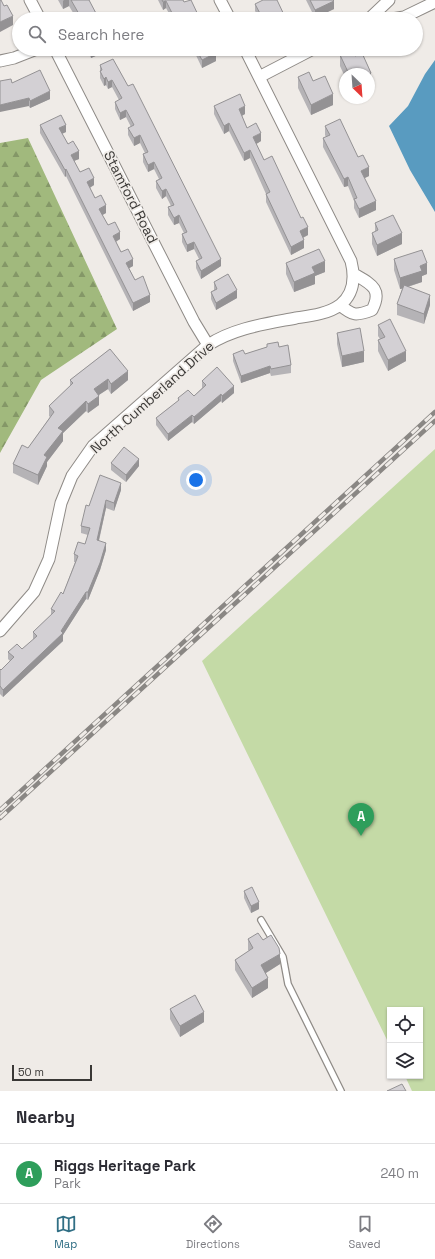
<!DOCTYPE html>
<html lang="en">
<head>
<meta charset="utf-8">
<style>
	:root { --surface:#fff; --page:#f2f2f3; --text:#2b2b33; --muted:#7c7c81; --line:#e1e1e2; --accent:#316f85 }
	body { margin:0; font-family:"Space Grotesk",sans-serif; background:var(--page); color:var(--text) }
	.controls { position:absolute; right:12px; bottom:12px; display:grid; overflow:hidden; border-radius:0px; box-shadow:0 1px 3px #0004 }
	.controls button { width:36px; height:36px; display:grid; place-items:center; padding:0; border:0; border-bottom:1px solid var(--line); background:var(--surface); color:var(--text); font:20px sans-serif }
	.compass { position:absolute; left:339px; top:68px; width:36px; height:36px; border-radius:50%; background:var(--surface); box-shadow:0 1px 3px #0004; rotate:155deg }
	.scale { position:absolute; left:12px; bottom:10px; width:80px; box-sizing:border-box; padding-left:4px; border:2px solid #3a3836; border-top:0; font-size:11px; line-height:14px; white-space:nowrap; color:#3a3836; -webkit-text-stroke:3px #efebe7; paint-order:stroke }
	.you { position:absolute; left:196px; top:480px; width:14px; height:14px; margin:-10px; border:3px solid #fff; border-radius:50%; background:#1a73e8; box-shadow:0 0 0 6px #1a73e833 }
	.badge { display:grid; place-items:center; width:26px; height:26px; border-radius:50%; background:var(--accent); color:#fff; font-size:13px; font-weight:700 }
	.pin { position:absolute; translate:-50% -33px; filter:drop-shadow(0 1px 2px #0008) }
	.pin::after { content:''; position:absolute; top:21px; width:14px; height:12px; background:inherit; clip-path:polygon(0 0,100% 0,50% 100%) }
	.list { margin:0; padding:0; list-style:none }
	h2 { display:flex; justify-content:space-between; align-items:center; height:52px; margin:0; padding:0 16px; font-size:17px }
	h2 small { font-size:13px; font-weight:400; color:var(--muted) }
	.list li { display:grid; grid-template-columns:26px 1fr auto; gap:12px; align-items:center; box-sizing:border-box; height:60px; padding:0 16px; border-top:1px solid var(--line) }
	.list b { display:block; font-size:15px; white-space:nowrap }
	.list p { margin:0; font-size:13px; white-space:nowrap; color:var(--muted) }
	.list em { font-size:13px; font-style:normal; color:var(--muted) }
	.icon { flex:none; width:22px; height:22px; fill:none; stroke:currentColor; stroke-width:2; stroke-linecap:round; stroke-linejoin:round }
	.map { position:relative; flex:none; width:435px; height:1091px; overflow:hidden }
	.search { position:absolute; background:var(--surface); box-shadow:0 1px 3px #0004; left:12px; right:12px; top:12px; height:44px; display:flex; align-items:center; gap:10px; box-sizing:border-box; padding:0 14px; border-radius:22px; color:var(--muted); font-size:15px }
	.sheet { height:112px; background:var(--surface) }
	nav { display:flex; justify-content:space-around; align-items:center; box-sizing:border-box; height:56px; border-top:1px solid var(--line); background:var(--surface); font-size:11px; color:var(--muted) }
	nav a { display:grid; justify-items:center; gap:2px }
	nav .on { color:var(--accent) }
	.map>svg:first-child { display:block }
</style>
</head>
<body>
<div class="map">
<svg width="435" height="1091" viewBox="0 0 435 1091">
	<defs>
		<pattern id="forest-firs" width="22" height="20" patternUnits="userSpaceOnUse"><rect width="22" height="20" fill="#a1b97d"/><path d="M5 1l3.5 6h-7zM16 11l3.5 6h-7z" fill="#849767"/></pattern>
	</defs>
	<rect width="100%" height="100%" fill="#efebe7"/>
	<path fill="url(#forest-firs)" d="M28 138 117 329 41 380 0 453V143Z"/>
	<path fill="#c4daa6" d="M435 449V1091H412L405 1076H420V1010H390V1046L202 661Z"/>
	<path fill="#599bc0" d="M435 60V212L410 170 389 126 408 106 425 74Z"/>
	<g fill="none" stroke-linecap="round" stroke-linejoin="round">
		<g stroke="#8f8b87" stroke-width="8">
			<path id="lane" d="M261 920 283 957 288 984 341 1091"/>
		</g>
		<g stroke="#8f8b87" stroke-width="13">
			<path id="street" d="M30 0 40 19
				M220 0 230 19
				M369 19 389 0
				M392 19 404 17 435 2
				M55 49 194 322 208 345
				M0 61 14 58 37 49
				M259 77 313 49
				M340 305C353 316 356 316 372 310 383 289 371 284 354 274
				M0 631 34 592 49 559 61 503 72 476 93 446 208 345C234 328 265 324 296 318 309 316 328 314 340 305 354 294 355 277 351 261L245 49"/>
		</g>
		<use href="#lane" stroke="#fff" stroke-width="5.5"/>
		<use href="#street" stroke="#fff" stroke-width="11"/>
		<g stroke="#8a8784" stroke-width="4.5">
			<path id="rail" d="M0 810 435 412
				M0 818 435 421"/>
		</g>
		<use href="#rail" stroke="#efebe7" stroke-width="3" stroke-dasharray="9" stroke-linecap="butt"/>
	</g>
	<path fill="#b5b3b6" d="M58 0H89L99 19 75 16 69 6 63 9Z
		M158 0H183L184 2 200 19H172L166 8 163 10Z
		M306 0H333L334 9 315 18Z
		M255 4 286 19H260L255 11Z
		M87 49H107V51L91 58Z
		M193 49H214L216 61 202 68Z
		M352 50 355 56 362 53 371 73V83L369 84V74H345V77L340 66V55Z
		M113 59 221 266 201 279 196 268V261L199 259 194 249 187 252 182 242V234L184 233 179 223 174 225 168 215V207L171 206 166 196 162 199 156 188V181L159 179 154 169 148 172 143 162V154L145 153 140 143 134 146 128 135V128L131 127 126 117 120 120 115 109V102L119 100 112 87 108 89 106 85 104 86 100 78V65Z
		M298 77 313 81 333 105 311 115 298 88Z
		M12 83 50 99 30 108Z
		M214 106 245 114 242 116 247 128 261 141 256 144 264 160 308 235 303 238 304 248 291 255 266 202V194L250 158 244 161 229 131 224 134 214 114Z
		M40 125 66 132 62 134 68 144 79 159 74 161 80 172 94 185 90 188 95 198 106 213 102 215 108 225 120 239 116 242 121 252 133 266 129 268 135 280 150 302 133 311 66 176 65 177 40 133Z
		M325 126 358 157 369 176 364 178 376 210 359 218 354 208V201L348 186 344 187 323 147V138L326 137 325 135Z
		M375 223 402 244 377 256 372 244V233L375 232Z
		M394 259 427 274 422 276V282L408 287 430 305 424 324 397 315V304L402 289H400L394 270Z
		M286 263 325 272 315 276V284L294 292 286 274Z
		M214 282 237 298 216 310 211 299V292L214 290Z
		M378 325 406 361 388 371 378 351V340L380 339 378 336Z
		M337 333 364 362 342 367 337 344Z
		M267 344 279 347 291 365V373L271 376 270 373 241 383 233 361V354H245L267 347Z
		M110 349 128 380 111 394 108 389 99 395V405L88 413 86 411 63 433V441L47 462V466L38 485 13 473V464L28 448 50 417 49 416V406L70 386V380Z
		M202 381 234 393 222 403 221 401 194 424 192 422 168 441 156 425V418L178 401V398L194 396 202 388Z
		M111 463 139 466 126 482 111 470Z
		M121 490 114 511 106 508 99 541 106 550 100 570 88 600 86 599 63 635V641L3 697 0 694V669L1 670 10 661 8 659V652L22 649 33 640V632L51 615V609L63 594 75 562H74V554L85 544 88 535 81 533V526L89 506Z
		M244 891 259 909 251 913 244 898Z
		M248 939 263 940 280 964 266 973 268 988 252 998 235 970V960L249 951 248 950Z
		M170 1009 204 1022 180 1037 170 1019Z"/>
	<path fill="#949294" d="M64 0H69V6L63 9V1Z
		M166 1V8L163 10V2Z
		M334 1V9L315 18V10Z
		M13 16V25L0 32V22Z
		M93 49H107V51L91 58V50Z
		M216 53V61L202 68V60Z
		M371 73V83L369 84V74H368Z
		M106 77V85L104 86V79Z
		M112 80V87L108 89V82Z
		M50 91V99L30 108V101Z
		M333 94V105L311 115V105Z
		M29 98V106L0 112V105Z
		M245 106V114L239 117V109Z
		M126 110V117L120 120V113Z
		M229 123V131L224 134V126Z
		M66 125V132L59 135V128Z
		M261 133V141L253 146V137Z
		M140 135V143L134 146V138Z
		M250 150V158L244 161V153Z
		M79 151V159L71 162V155Z
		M154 162V169L148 172V165Z
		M369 167V176L361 180V171Z
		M66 169V176L65 177V170Z
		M348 177V186L344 187V179Z
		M94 178V185L87 189V182Z
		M166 189V196L162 199V191Z
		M376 201V210L359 218V209Z
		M106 205V213L99 217V209Z
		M179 215V223L174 225V218Z
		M308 227V235L300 239V231Z
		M120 232V239L113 243V236Z
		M402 233V244L377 256V245Z
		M304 240V248L291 255V247Z
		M194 242V249L187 252V245Z
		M133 259V266L126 270V263Z
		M221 259V266L201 279V271Z
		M325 261V272L315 276V284L294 292V282L312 267Z
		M427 263V274L422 276V282L400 289V278L420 266Z
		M237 290V298L216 310V303Z
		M150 295V302L133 311V303Z
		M430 295V305L424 324V314Z
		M364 351V362L342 367V356Z
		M406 351V361L388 371V360Z
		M270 366V373L241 383V376Z
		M128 371V380L111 394V384Z
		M108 379V389L94 398V389Z
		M234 386V393L222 403V396Z
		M221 394V401L194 424V417Z
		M99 396V405L88 413V404Z
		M86 401V411L63 433V441L47 462V466L38 485V475L44 455 58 428Z
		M192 415V422L168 441V434Z
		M139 459V466L126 482V475Z
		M121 483V490L114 511V503Z
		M106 500V508L97 548V540Z
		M106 543V550L100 570 88 600V592Z
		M86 592V599L63 635V641L3 697V690L61 631Z
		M259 902V909L251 913V906Z
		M280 954V964L261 976V965Z
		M268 978V988L252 998V988Z
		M204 1012V1022L180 1037V1026Z"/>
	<path fill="#d3d0d4" stroke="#949294" d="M0 0H1L4 6 7 5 13 16 0 22Z
		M71 0H89L99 19H71L79 14Z
		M162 0H183L184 2 191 0 200 19H175L166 1 163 2Z
		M263 0H277L286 19H263L255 4Z
		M310 0H333L334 1 315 10Z
		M196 49H214L216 53 202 60Z
		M352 50 355 56 362 53 371 73 368 74H349L340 55Z
		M113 59 128 86 133 84 221 259 201 271 196 261 202 258 194 242 187 245 182 234 187 232 179 215 174 218 168 207 174 205 166 189 162 191 156 181 162 178 154 162 148 165 143 154 148 152 140 135 134 138 128 128 134 125 126 110 120 113 115 102 122 98 112 80 108 82 106 77 104 79 100 71 102 70 100 65Z
		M40 70 50 91 30 101 29 98 0 105V81L11 79 12 83Z
		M309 72 313 81 325 76 333 94 311 105 298 77Z
		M240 94 245 106 239 109 247 128 256 123 261 133 253 137 264 160 272 156 301 218 303 217 308 227 300 231 304 240 291 247 266 194 270 192 250 150 244 153 229 123 224 126 214 106Z
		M61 115 66 125 59 128 68 144 73 141 79 151 71 155 80 172 89 168 94 178 87 182 95 198 101 195 106 205 99 209 108 225 115 222 120 232 113 236 121 252 128 249 133 259 126 263 135 280 143 276 150 295 133 303 66 169 65 170 40 125Z
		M340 119 358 157 363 155 369 167 361 171 376 201 359 209 354 199 357 198 348 177 344 179 323 138 330 135 325 126Z
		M393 215 402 233 377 245 372 233 378 230 375 223Z
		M319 249 325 261 312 267 315 273 294 282 286 263Z
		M422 250 427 263 420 266 422 271 400 278 394 259Z
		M228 274 237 290 216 303 211 292 217 289 214 282Z
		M404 285 430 295 424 314 397 304Z
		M390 319 406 351 388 360 378 340 385 337 378 325Z
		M360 328 364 351 342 356 337 333Z
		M278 342 279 347 288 345 291 365 271 369 270 366 241 376 233 354 243 350 245 354 267 347V344Z
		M110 349 128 371 111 384 108 379 94 389 99 396 88 404 86 401 58 428 63 431 44 455 47 457 38 475 13 464 22 445 28 448 54 412 49 406 73 383 70 380Z
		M217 367 234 386 222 396 221 394 194 417 192 415 168 434 156 418 179 400 178 398 188 390 194 396 206 385 202 381Z
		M124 447 139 459 126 475 111 463Z
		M100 475 121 483 114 503 106 500 97 540 106 543 100 563 88 592H86L61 631 63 633 3 690 0 686V669L1 670 14 657 8 652 17 644 22 649 37 636 33 632 55 611 51 609 61 592 63 594 78 556 74 554 78 542 85 544 90 528 81 526 86 505 89 506Z
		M252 887 259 902 251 906 244 891Z
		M258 933 263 940 271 935 279 948 280 954 261 965 268 978 252 988 235 960 253 948 248 939Z
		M195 995 204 1012 180 1026 170 1009Z
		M402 1084 406 1091H387Z"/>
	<g text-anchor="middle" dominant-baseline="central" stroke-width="3.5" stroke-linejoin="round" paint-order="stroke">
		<g font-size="14" fill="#3a3836" stroke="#efebe7">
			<text transform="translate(131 197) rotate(63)">Stamford Road</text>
			<text transform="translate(152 397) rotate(-42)">North Cumberland Drive</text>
		</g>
	</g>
</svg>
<div class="controls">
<button><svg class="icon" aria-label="locate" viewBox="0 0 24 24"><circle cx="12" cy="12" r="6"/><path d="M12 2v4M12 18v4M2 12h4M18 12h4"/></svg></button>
<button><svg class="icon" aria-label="layers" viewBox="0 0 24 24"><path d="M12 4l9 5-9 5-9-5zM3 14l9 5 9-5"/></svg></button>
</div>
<svg class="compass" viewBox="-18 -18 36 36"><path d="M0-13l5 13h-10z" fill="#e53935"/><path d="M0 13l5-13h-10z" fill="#7c7c81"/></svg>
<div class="scale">50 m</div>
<div class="you"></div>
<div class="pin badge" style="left:361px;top:836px;background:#2e9e5b">A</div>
<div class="search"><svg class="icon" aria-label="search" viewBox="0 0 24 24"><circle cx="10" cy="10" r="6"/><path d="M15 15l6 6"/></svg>Search here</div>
</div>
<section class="sheet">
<h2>Nearby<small></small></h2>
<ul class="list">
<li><span class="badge" style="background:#2e9e5b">A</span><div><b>Riggs Heritage Park</b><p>Park</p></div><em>240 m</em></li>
</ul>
</section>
<nav>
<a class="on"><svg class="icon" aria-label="map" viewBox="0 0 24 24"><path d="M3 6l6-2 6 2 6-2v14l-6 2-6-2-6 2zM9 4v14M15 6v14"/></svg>Map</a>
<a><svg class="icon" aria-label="directions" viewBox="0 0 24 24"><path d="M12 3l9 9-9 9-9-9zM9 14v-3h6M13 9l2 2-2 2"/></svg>Directions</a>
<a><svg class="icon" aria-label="saved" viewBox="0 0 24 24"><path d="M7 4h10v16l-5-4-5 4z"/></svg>Saved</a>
</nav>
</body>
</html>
